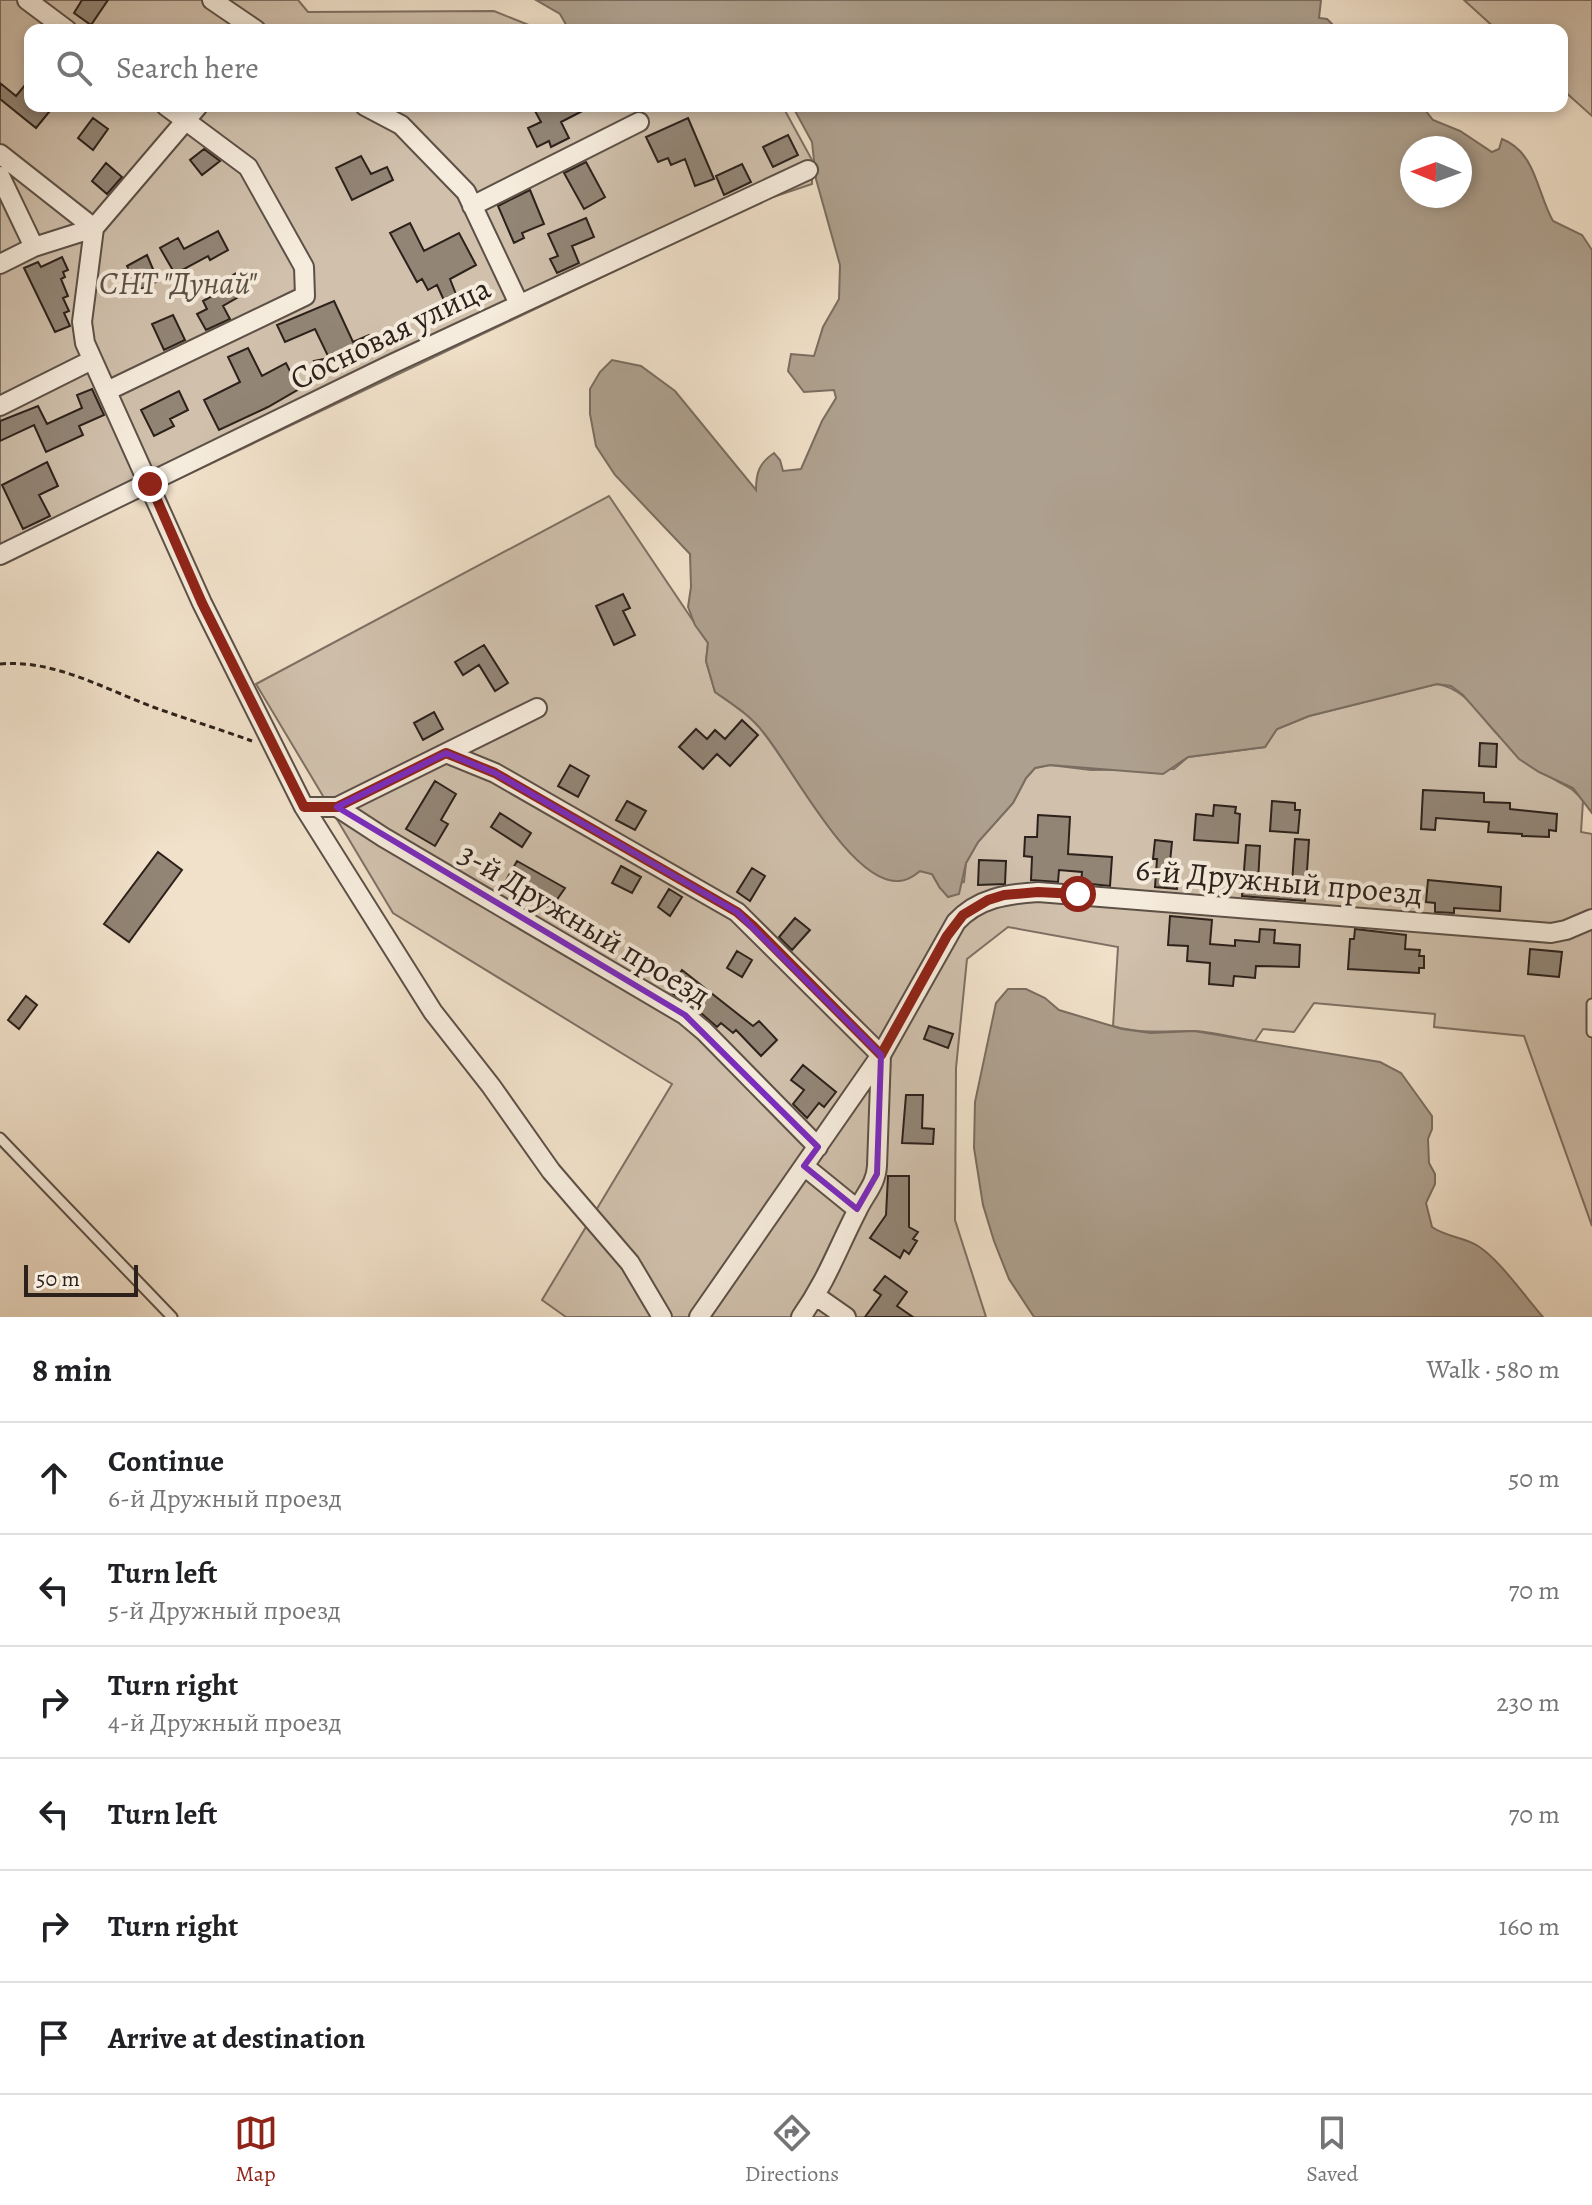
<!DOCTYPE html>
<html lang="en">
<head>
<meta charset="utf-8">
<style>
	:root { --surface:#fff; --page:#f2f2f2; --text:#202124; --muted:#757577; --line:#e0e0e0; --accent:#8f2418 }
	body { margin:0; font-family:Alegreya,serif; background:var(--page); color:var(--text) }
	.compass { position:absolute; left:1400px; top:136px; width:72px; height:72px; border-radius:50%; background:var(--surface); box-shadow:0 4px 12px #0003; rotate:271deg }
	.scale { position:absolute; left:24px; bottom:20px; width:114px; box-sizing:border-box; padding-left:8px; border:4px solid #2c211b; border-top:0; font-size:22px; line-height:28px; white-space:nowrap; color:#2c211b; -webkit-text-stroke:6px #f6ecdd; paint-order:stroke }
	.stop { position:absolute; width:24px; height:24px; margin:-18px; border:6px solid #8f2418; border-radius:50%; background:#fff }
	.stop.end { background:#8f2418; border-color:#fff; box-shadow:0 2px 8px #0008 }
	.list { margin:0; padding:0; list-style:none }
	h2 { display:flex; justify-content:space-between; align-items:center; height:104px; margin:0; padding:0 32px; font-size:34px }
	h2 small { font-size:26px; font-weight:400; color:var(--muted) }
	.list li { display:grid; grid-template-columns:52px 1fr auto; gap:24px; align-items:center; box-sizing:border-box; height:112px; padding:0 32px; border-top:2px solid var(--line) }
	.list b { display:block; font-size:30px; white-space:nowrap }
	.list p { margin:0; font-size:26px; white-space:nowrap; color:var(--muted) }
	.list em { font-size:26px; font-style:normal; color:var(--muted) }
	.icon { flex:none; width:44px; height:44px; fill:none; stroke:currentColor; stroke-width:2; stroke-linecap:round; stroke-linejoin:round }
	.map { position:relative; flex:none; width:1592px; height:1317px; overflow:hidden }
	.search { position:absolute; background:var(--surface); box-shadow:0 4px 12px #0003; left:24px; right:24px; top:24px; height:88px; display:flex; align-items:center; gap:20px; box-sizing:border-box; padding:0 28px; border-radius:16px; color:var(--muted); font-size:30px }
	.sheet { height:776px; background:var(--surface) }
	nav { display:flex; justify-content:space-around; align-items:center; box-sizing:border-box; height:112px; border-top:2px solid var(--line); background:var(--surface); font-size:22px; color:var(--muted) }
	nav a { display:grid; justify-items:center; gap:4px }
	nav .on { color:var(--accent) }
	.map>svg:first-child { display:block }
</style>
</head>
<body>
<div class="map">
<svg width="1592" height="1317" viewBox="0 0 1592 1317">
	<rect width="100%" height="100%" fill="#f1e1ca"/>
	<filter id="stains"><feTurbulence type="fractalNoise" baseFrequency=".0025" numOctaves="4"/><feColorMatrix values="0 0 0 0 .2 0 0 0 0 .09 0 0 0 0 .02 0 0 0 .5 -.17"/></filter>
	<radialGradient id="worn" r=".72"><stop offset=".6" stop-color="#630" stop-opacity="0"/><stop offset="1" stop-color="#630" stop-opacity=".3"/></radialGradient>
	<path fill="#d0c0ac" stroke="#7e7064" stroke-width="2" d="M0 0H298L308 12 494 11 541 30H30V106L783 107 812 160V184L764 200 0 564Z
		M1464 0H1592V116L1562 89V30H1497Z
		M609 496 708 643 706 661 715 692C732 704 750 715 763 732 791 765 850 882 898 881 907 881 913 876 920 871L932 874 940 888 964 882 966 863 978 842 1013 803 1026 778 1035 768 1050 765 1091 770 1174 769 1188 757 1265 747 1277 729 1309 716 1437 684C1469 689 1481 720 1503 740 1519 754 1540 772 1559 782 1570 788 1575 790 1583 801L1581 832 1592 834V1226L1524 1036 1434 1027 1435 1014 1314 1003 1294 1032 1263 1029 1255 1041C1234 1038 1212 1031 1191 1031 1164 1031 1139 1034 1113 1026L1118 947 1008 927 967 959 956 1068 955 1220 986 1317H566L542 1300 672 1084 393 913 256 684Z"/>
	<path fill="#aea08e" stroke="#7a6d60" stroke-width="2" fill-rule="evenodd" d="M536 0H1321L1319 18 1327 19 1336 28V30H569L560 14Z
		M790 106H1422L1433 120 1460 131 1492 152 1499 149 1502 139C1536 152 1537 193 1553 221L1582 235 1592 250V813L1573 788 1539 772 1519 759 1463 695 1451 686 1437 684 1309 716 1277 729 1265 747 1188 757 1163 774 1050 765 1035 768 1026 778 1013 803 978 842 966 863 959 894 948 897 940 888 932 874 920 871C914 876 907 881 898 881 850 883 791 765 763 732 750 715 732 704 715 692L706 661 708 643 695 625 688 607 691 587 690 554 615 475 596 446 590 414V389L600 372 612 360 641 366 675 391 756 490C756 473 759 463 774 453L780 460 783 471 801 469 822 421 836 398 834 390 804 392 788 371 791 354 814 356 823 327 839 299 840 265 816 179 812 142 794 109ZM1412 148H1460V196H1412Z
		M1008 989H1026L1045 998 1059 1010 1122 1029 1151 1033 1194 1031 1380 1062 1401 1073 1432 1116V1129L1428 1139 1429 1163 1435 1174V1184L1426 1203 1432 1227C1446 1237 1464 1237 1478 1246 1499 1259 1526 1298 1543 1317H1034L1009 1279 994 1241 983 1205 974 1148 975 1102 996 1003Z"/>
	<path fill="#928576" stroke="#2c211b" stroke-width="2" d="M82 0H108L91 25 74 13Z
		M30 79V106H54L36 128 0 99V83L16 96Z
		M544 106H592L561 122 569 138 551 147 549 141 537 147 528 128 541 122 535 111Z
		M93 118 108 129 93 150 78 138Z
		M688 118 714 179 695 186 685 159 671 165 668 158 658 162 646 137Z
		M788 135 798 155 773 167 763 147Z
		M204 149 220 161 202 175 190 160Z
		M361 156 371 174 387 167 393 180 352 200 336 168Z
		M586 162 605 197 584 209 564 173Z
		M106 163 122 177 107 194 92 181Z
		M742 164 751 182 724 195 716 176Z
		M530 190 544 224 522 233 524 238 514 243 498 206Z
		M586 218 594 237 572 246 579 263 557 273 550 259 558 256 548 234Z
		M410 223 424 251 459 233 476 265 450 279 459 302 447 307 437 285 428 290 422 279 417 282 390 233Z
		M218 231 228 250 210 260 208 256 175 274 160 248 178 238 184 249Z
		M147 255 158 281 139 290 127 266Z
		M62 257 68 270 63 272 65 277 61 279 68 296 63 298 69 311 64 313 70 326 55 332 24 268 38 262 41 267Z
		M238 272 249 291 223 306 230 319 206 330 197 314 207 309 203 301 223 290 219 283Z
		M334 301 353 342 369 335 376 351 321 374 314 361 329 358 315 329 285 342 277 325Z
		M173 315 185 340 164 350 152 324Z
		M248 348 262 376 286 363 299 389 268 407 219 430 204 400 240 382 228 357Z
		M92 389 104 415 79 426 83 435 46 452 34 425 0 441V421L38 406 47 424 82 408 77 395Z
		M179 391 188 410 170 419 174 426 154 436 141 410Z
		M47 462 58 486 39 495 50 516 23 529 2 485Z
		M623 594 630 608 623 611 635 635 614 645 596 606Z
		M484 645 508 683 495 691 479 665 463 675 455 662Z
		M434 712 443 729 423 740 414 723Z
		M742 720 758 735 730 766 717 754 703 769 679 747 696 729 707 739 715 730 725 739Z
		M1480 743 1497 744 1496 767 1479 766Z
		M570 765 589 776 578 797 558 786Z
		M435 781 456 794 441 820 448 824 435 846 406 829Z
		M1423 790 1484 793V802L1510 803V809L1557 814 1556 831 1549 830V837L1522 836V834L1488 832 1489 822 1436 818 1435 830 1421 829Z
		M627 801 646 811 635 830 616 820Z
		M1272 801 1295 803V810H1300L1298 833 1270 831Z
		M1214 805 1236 807 1235 813 1240 814 1238 843 1194 840 1196 814 1213 816Z
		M500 813 531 833 522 847 491 827Z
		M1038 815 1070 817 1068 854 1112 857 1110 886 1081 883 1082 872 1059 870 1058 882 1031 880 1032 857 1024 856 1025 837H1037Z
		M1295 839 1309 840 1305 901 1242 896 1246 845 1260 846 1258 882 1292 884Z
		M1155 840 1172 842 1170 862 1179 863 1177 889 1155 887 1157 859H1153Z
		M158 852 182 870 129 942 104 924Z
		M979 860 1006 861 1005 884 978 885Z
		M517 861 565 888 549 911 504 884Z
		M621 866 641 877 632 893 612 883Z
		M752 868 765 876 750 901 737 892Z
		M1428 880 1501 887 1500 911 1454 908V913L1435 912V903L1426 902Z
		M669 889 682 897 670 916 658 907Z
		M1170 916 1212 920 1210 944 1235 946V940L1259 942 1260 929 1275 930 1274 943 1300 945 1299 967 1256 966 1255 978 1234 976 1233 986 1209 984 1210 963 1187 961 1188 946 1168 945Z
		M795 918 810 930 792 950 779 937Z
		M1355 929 1406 935 1405 949 1420 950 1419 956H1424V968H1419V973L1348 969 1350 939H1354Z
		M1530 949 1562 952 1559 977 1528 974Z
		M737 951 752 960 742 977 727 968Z
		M682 970 753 1026 759 1021 777 1040 761 1056 736 1030 733 1033 721 1023 717 1027 693 1006 668 991Z
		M26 996 37 1005 19 1029 8 1020Z
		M929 1026 953 1034 948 1048 924 1039Z
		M803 1065 836 1092 824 1107 819 1103 807 1118 793 1104 804 1090 791 1080Z
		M906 1095H923L922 1128 934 1129 933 1144 902 1143Z
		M888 1176H909V1227L918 1232 913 1239 917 1241 909 1254 904 1250 900 1258 870 1238 886 1215Z
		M885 1276 907 1292 897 1306 913 1317H865L881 1295 874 1290Z"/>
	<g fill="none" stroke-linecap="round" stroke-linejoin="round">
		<g stroke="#5d5147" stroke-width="13">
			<path id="lane" d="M1592 1004V1032
				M0 1138 172 1317"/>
		</g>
		<g stroke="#5d5147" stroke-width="22">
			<path id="street" d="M27 0 67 30
				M212 0 256 30
				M365 106 401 125 466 192 519 304
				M0 154 94 228 82 322 85 343 202 603 304 807 433 1012 491 1086 551 1171 630 1263 662 1317
				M0 176 34 247
				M472 206 639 122
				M0 264 34 247 94 228 198 106
				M107 391 305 296 304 267 248 167 166 106
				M0 406 92 360
				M0 555 392 364 808 170
				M446 753 495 773 737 912 881 1055 877 1166C876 1185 864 1195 857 1211 837 1250 827 1280 801 1317
				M304 807H337L537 708
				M337 807 383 837 685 1015 704 1031 818 1147
				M804 1166 857 1209
				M816 1296 846 1317
				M699 1317 881 1055 956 922C978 898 1007 894 1038 892L1551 933 1566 930 1592 919"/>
		</g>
		<path stroke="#2c211b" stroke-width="3" stroke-dasharray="6 4" stroke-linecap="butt" d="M0 664C53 659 105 689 153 707 186 719 219 729 252 741"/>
		<use href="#lane" stroke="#f6ecdd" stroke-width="9"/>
		<use href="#street" stroke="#f6ecdd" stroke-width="18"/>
	</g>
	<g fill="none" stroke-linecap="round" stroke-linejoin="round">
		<path stroke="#8f2418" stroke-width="10" d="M150 484 202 603 304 807H337L446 753 495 773 737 912 753 926 881 1055 947 936 963 915 988 900 1004 895 1038 892 1078 894"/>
	</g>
	<path fill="none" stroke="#7b2cbf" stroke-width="6" stroke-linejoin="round" d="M446 753 495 773 737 912 881 1055 877 1174 857 1209 804 1166 818 1147 685 1015 337 807Z"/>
	<g text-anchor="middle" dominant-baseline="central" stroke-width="8" stroke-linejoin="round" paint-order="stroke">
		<g font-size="32" font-style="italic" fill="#5d5146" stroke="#f6ecdd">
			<text x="178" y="283">СНТ "Дунай"</text>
		</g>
		<g font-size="32" fill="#2c211b" stroke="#f6ecdd">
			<text transform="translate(390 333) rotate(-26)">Сосновая улица</text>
			<text transform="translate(1279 881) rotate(5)">6-й Дружный проезд</text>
			<text transform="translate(585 924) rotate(31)">3-й Дружный проезд</text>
		</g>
	</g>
	<rect width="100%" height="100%" filter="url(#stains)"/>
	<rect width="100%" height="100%" fill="url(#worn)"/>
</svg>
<svg class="compass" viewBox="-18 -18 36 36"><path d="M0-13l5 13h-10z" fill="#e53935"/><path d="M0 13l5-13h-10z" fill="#757577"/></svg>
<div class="scale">50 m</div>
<div class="stop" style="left:1078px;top:894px"></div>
<div class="stop end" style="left:150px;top:484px"></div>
<div class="search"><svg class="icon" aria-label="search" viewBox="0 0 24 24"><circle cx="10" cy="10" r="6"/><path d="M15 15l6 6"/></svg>Search here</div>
</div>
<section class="sheet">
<h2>8 min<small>Walk · 580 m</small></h2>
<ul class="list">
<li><svg class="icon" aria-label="ahead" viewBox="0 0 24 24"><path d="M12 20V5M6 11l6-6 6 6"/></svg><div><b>Continue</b><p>6-й Дружный проезд</p></div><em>50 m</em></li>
<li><svg class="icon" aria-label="left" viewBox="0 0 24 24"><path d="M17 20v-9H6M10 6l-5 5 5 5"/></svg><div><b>Turn left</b><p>5-й Дружный проезд</p></div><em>70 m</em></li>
<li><svg class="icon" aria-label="right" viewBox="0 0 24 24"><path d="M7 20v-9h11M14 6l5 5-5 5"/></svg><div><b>Turn right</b><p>4-й Дружный проезд</p></div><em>230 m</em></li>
<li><svg class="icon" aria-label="left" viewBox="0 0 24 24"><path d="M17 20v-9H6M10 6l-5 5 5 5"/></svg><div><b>Turn left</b></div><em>70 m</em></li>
<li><svg class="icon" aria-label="right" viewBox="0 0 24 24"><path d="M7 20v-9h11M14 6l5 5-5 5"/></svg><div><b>Turn right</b></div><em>160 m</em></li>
<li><svg class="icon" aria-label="arrive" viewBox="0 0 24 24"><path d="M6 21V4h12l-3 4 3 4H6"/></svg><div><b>Arrive at destination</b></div></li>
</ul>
</section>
<nav>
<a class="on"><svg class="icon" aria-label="map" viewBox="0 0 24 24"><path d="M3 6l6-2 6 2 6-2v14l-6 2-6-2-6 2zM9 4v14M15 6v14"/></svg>Map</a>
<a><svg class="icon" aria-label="directions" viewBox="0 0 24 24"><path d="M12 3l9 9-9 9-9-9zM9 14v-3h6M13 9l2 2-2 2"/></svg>Directions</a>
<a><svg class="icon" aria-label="saved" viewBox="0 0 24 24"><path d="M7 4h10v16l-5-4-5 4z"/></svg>Saved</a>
</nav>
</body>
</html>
